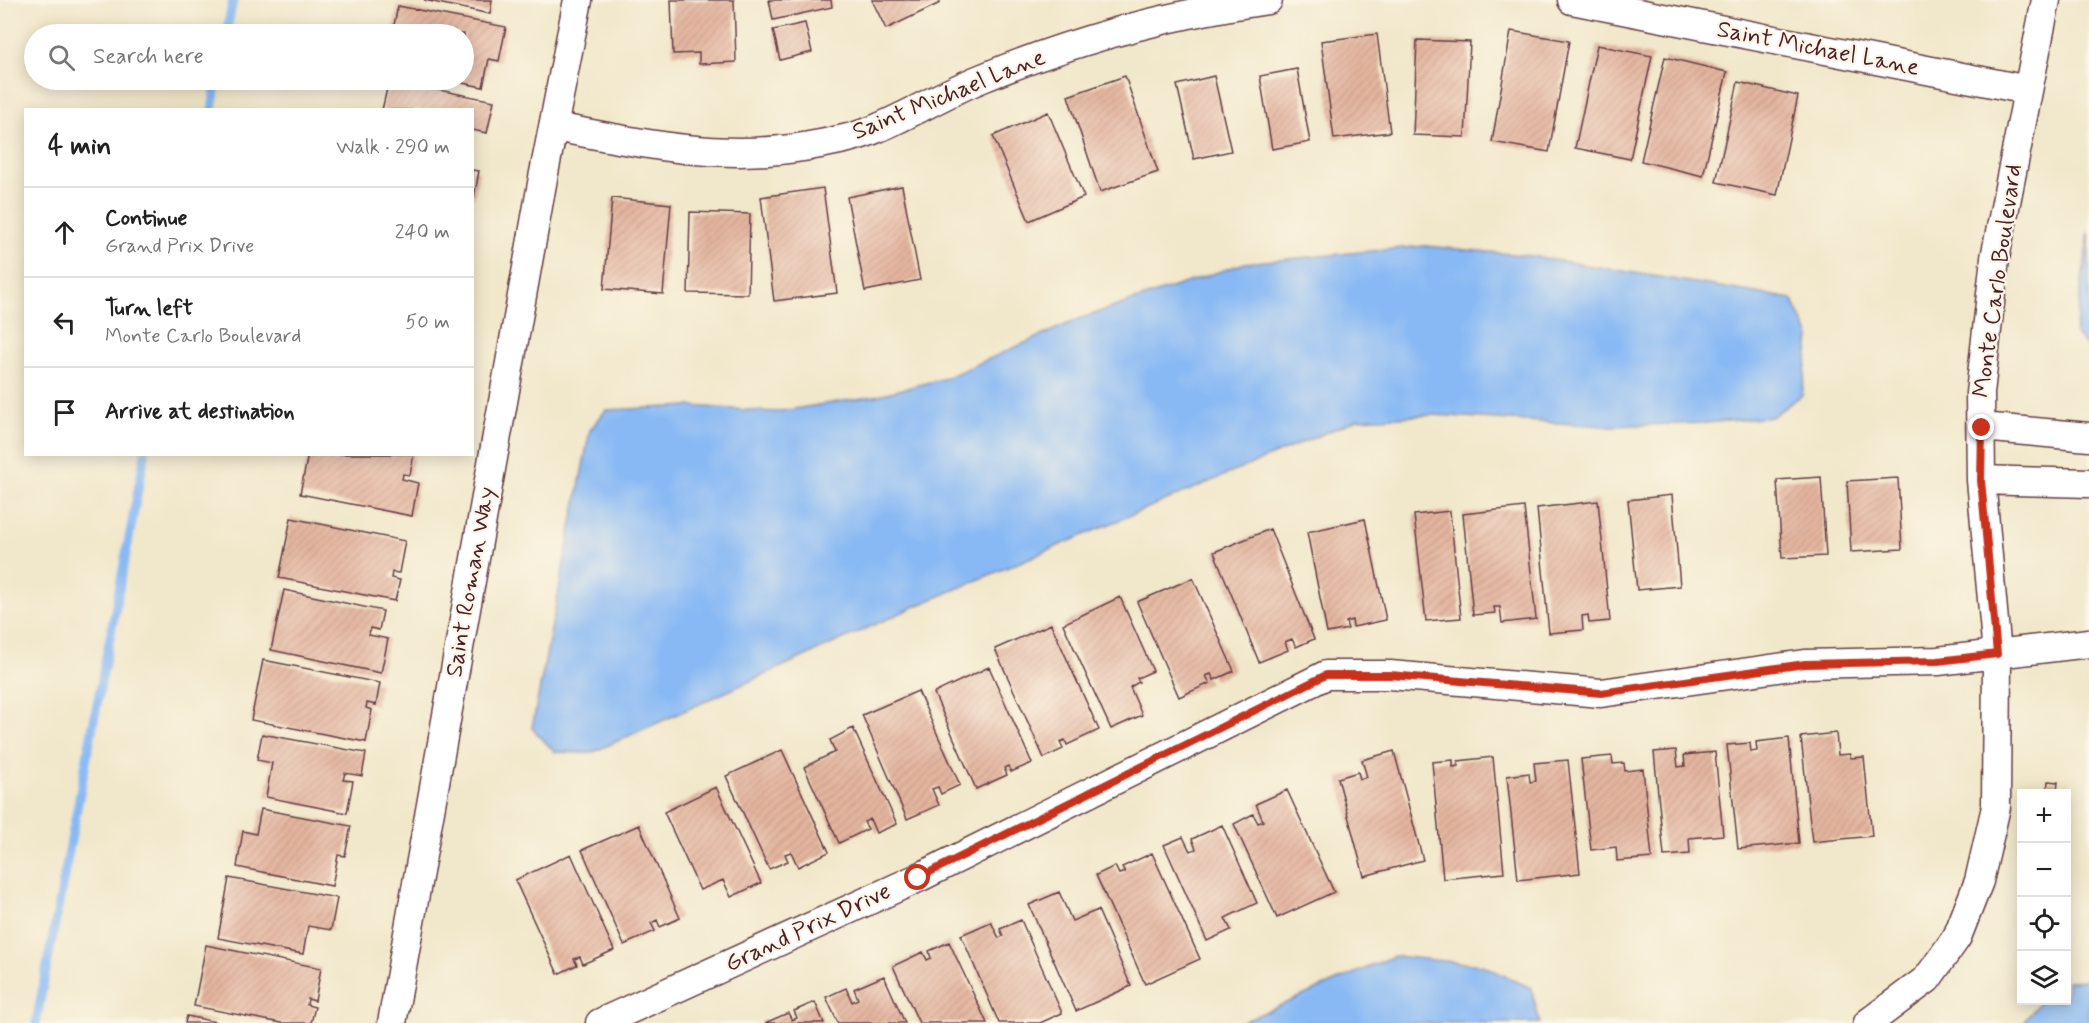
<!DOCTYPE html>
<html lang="en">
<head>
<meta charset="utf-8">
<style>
	:root { --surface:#fff; --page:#f6f6f6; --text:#222; --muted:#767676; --line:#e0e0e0 }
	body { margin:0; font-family:Mynerve,sans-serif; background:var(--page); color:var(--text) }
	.controls { position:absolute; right:18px; bottom:18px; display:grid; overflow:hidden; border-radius:0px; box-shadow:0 3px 15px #0003 }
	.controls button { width:54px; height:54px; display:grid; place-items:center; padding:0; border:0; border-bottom:2px solid var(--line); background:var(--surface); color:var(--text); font:30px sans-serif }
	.stop { position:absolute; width:18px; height:18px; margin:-14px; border:4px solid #c8321e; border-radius:50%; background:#fff }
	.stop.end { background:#c8321e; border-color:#fff; box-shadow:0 2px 6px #0008 }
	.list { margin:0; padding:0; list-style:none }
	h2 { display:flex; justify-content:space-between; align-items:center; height:78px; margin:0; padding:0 24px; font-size:26px }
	h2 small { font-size:20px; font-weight:400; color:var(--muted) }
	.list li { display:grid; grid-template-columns:39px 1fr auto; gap:18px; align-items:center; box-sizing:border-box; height:90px; padding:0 24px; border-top:2px solid var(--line) }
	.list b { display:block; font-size:22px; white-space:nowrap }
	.list p { margin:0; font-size:20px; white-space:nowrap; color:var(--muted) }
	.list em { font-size:20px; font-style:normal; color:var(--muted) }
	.icon { flex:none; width:33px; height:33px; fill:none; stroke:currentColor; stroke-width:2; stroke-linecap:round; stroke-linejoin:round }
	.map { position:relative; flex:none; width:2089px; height:1023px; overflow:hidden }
	.search { position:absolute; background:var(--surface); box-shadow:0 3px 15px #0003; left:24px; top:24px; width:450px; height:66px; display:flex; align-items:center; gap:15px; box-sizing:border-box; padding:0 21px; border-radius:33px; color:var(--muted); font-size:22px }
	.panel { position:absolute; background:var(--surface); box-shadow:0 3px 15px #0003; left:24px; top:108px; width:450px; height:348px; border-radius:0px }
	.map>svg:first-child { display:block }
</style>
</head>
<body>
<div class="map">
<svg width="2089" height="1023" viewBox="0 0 2089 1023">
	<defs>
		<pattern id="building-hatch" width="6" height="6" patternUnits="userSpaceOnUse" patternTransform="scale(1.5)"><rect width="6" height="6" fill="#e4b59f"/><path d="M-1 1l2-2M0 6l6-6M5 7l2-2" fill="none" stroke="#c59b89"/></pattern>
	</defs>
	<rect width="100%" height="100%" fill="#fcf5e5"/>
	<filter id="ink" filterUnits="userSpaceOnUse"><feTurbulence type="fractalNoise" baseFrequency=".0167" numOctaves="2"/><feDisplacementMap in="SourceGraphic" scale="12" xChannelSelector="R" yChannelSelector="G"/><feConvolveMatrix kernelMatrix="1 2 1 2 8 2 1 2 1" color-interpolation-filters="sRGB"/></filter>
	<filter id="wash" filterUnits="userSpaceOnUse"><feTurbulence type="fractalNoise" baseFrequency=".008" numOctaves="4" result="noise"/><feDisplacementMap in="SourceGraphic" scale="24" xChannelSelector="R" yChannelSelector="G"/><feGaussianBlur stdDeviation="1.35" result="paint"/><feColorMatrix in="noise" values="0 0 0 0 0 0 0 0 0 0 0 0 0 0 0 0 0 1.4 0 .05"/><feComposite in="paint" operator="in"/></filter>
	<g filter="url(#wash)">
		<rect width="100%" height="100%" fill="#f1e7ca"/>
		<path fill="#88b9f4" stroke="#696c90" stroke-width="1.5" d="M2089 232V348L2075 334Z
			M1425 246 1531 256 1792 299 1810 337 1802 395 1771 417 1706 423 1607 426 1434 415 1358 419 916 606 591 753 555 752 532 728 590 430 606 410 690 406 775 412 875 396 946 378 1079 319 1245 263Z
			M1394 956 1482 965 1531 988 1540 1023H1240Z
			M2089 980V1023H2023L2040 1001 2066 1000 2067 981Z"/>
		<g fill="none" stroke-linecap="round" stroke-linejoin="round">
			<path stroke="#88b9f4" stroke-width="9" d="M226 34 233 0
				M212 110 217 80
				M36 1023 145 454"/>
		</g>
		<g id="blocks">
			<path fill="url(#building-hatch)" d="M424 0H492L490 14Z
				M671 0H734L736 62 699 64V53L673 54Z
				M769 0H831L832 7 773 20Z
				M872 0H939L940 3 886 29Z
				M398 6 506 27 499 61 489 59 483 87 452 81 464 80V34H392Z
				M805 23 812 52 780 60 773 30Z
				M1511 31 1569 41 1549 152 1492 142Z
				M1377 34 1390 132 1334 139 1321 41Z
				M1417 40 1470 42 1465 137 1413 135Z
				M1597 45 1652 56 1630 159 1575 148Z
				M1665 57 1727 72 1703 176 1641 161Z
				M1297 69 1310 142 1272 149 1260 76Z
				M1125 76 1158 172 1100 192 1068 96Z
				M1214 76 1231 151 1194 159 1177 85Z
				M389 80 494 101 487 133 472 130V110H382Z
				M1738 82 1798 96 1777 195 1716 182Z
				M1048 112 1084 197 1029 221 993 136Z
				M472 170 479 171 474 198H472Z
				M902 186 920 280 865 291 847 197Z
				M823 188 837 293 774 301 761 197Z
				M612 198 671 204 663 294 604 289Z
				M690 212 750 214 748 294 688 293Z
				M308 454H414L410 475 403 474 402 479 418 483 412 516 300 494Z
				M1821 477 1826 556 1782 558 1777 480Z
				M1898 478 1902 549 1851 552 1847 481Z
				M1672 495 1680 586 1637 590 1628 500Z
				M1598 501 1610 621 1589 623 1588 615 1582 616 1583 630 1549 633 1537 508Z
				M1524 507 1536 619 1502 623 1500 607H1494L1495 613 1473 615 1463 514Z
				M1450 511 1461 618 1426 621 1414 515Z
				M291 518 405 541 399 573 392 572 391 578 400 580 395 601 279 578Z
				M1365 519 1386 620 1353 627 1352 620 1346 622 1348 629 1327 633 1307 532Z
				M1270 529 1314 639 1296 647 1292 639 1285 642 1288 650 1259 662 1214 552Z
				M1193 578 1234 671 1214 680 1211 674 1206 676 1210 683 1179 697 1137 602Z
				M284 590 383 611 379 630 370 628 369 635 388 639 381 673 271 650Z
				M1120 597 1153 671 1137 678 1139 682 1130 687 1142 715 1111 729 1063 624Z
				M1051 624 1099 730 1067 745 1065 740 1060 742 1063 749 1044 758 995 649Z
				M263 660 380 683 376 705 367 703 366 708 372 710 366 742 251 720Z
				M989 667 1032 763 1011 772 1008 766 1004 768 1007 775 976 789 934 693Z
				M918 691 960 785 941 794 938 787 932 789 939 805 907 819 862 715Z
				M853 728 897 824 876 833 870 819 864 822 868 829 839 843 804 767 835 752 830 740Z
				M1836 733 1838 755 1850 754V758L1864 757 1872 836 1812 842 1801 737Z
				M262 734 366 753 362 776 345 773 343 780 353 781 347 813 266 797 272 763 257 760Z
				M1789 738 1799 843 1738 849 1727 745 1750 743 1751 752 1757 751 1756 742Z
				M782 750 829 852 798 867 791 852 785 854 788 861 769 869 726 776Z
				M1676 750 1678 767 1685 766 1684 755 1715 752 1723 835 1689 838 1690 854 1664 856 1654 752Z
				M1394 751 1423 860 1364 876 1338 778 1358 772 1360 779 1367 777 1362 760Z
				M1612 756 1613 764 1624 763 1625 771 1643 769 1652 858 1617 861 1616 847 1591 850 1581 759Z
				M1493 757 1504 873 1443 879 1432 762 1453 760V767L1458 766V761Z
				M1568 760 1580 873 1518 880 1507 776 1529 773 1530 782 1536 781 1534 763Z
				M2048 781 2058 782 2057 791H2047Z
				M716 787 761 883 731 897 723 880 700 890 664 812Z
				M1287 790 1334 892 1277 918 1234 824 1253 814 1258 823 1263 821 1256 804Z
				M261 809 351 826 345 856 338 855 332 886 237 867 243 831 256 834Z
				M639 825 680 918 660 927 657 920 651 923 655 931 624 945 582 850Z
				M1222 825 1257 903 1225 918 1231 930 1207 941 1164 845 1183 837 1190 851 1196 849 1192 839Z
				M1152 853 1200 959 1145 984 1096 875 1115 866 1119 874 1125 872 1122 867Z
				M571 854 614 950 583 964 580 957 574 959 577 965 558 974 515 880Z
				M229 878 337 898 331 930 308 926 303 954 218 938Z
				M1059 892 1072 921 1098 910 1131 986 1076 1011 1029 905Z
				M1021 920 1062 1013 1040 1023H999L961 935 991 922 999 938 1003 936 1000 929Z
				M949 942 987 1023H919L893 966 923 952 927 960 931 958 929 951Z
				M206 945 321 968 315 1001 308 999 307 1005 315 1007 311 1023H281L194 1006Z
				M884 976 905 1023H838L826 997 846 988 852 1002 858 999 854 989Z
				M815 1002 824 1023H765L788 1013 792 1020 797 1018 794 1011Z
				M187 1016 216 1022V1023H185Z"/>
		</g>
	</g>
	<g filter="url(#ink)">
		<use href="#blocks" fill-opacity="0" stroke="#633d43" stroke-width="1.5"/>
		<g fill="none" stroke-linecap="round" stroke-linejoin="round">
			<g stroke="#633d43" stroke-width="31">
				<path id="minor" d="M1572 0 2028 90
					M555 127C637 143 719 161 803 147 825 143 852 139 873 130 910 115 943 94 980 79 1072 41 1170 14 1268 0
					M1982 427 2089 437
					M1981 480 2089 483
					M392 1023 543 178 578 0
					M600 1023 918 878 1326 675H1390L1601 693 1805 664 1938 661 2089 643
					M1868 1023 1927 979 1957 937 1979 881 1996 807 1997 654 1981 480 1980 393 1995 258 2046 0"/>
			</g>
			<use href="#minor" stroke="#fff" stroke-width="28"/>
		</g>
	</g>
	<g fill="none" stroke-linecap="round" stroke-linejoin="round" filter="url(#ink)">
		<path stroke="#c8321e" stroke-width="8" d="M918 878 1326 675H1390L1601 693 1805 664 1938 661 1997 654 1981 480 1982 428"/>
	</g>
	<g text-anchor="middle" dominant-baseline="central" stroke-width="4.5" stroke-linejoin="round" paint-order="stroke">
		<g font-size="24" fill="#4a1f2b" stroke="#fcf5e5">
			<text transform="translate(1818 49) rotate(11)">Saint Michael Lane</text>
			<text transform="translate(949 95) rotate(-22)">Saint Michael Lane</text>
			<text transform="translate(1998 281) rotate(-82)">Monte Carlo Boulevard</text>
			<text transform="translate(471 582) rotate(-80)">Saint Roman Way</text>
			<text transform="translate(808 928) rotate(-25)">Grand Prix Drive</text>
		</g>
	</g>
</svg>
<div class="controls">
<button>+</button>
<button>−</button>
<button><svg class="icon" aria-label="locate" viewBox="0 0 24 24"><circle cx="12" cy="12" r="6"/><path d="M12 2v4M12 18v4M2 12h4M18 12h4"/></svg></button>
<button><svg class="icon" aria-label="layers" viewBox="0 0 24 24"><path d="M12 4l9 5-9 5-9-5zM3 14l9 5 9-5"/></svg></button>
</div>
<div class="stop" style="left:918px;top:878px"></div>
<div class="stop end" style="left:1982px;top:428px"></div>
<div class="search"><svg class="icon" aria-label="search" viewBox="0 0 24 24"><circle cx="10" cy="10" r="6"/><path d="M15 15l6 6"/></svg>Search here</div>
<section class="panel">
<h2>4 min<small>Walk · 290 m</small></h2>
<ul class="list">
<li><svg class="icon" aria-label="ahead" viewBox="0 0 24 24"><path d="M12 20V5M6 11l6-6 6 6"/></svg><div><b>Continue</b><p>Grand Prix Drive</p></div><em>240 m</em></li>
<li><svg class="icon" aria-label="left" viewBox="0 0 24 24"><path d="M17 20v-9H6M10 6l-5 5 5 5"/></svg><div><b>Turn left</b><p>Monte Carlo Boulevard</p></div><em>50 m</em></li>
<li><svg class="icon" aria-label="arrive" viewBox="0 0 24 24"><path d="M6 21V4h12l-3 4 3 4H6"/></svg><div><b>Arrive at destination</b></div></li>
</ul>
</section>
</div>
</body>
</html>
